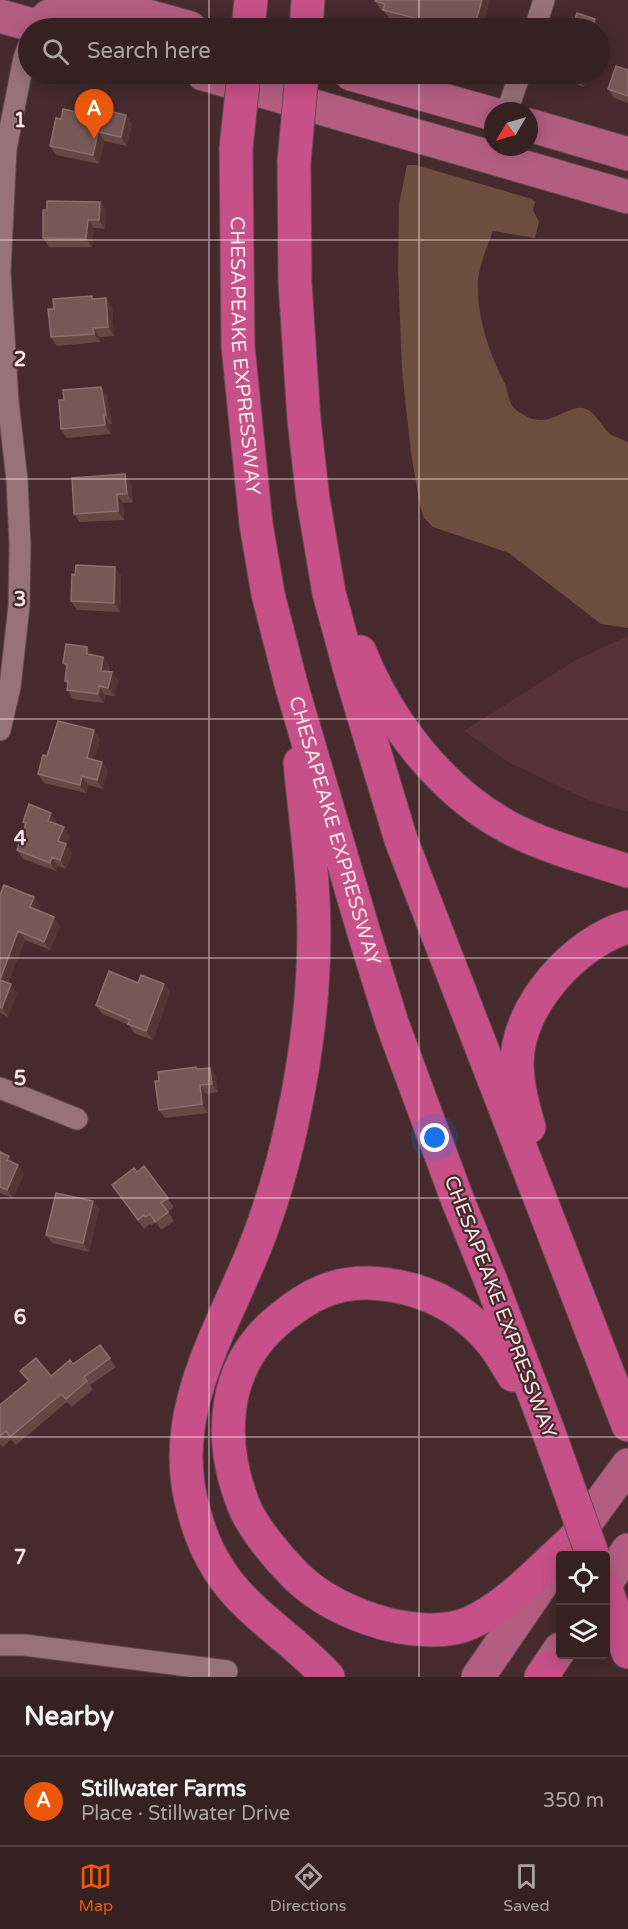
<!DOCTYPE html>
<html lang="en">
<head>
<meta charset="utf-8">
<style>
	:root { --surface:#352022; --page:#402d2f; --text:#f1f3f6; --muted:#aaa3a5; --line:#4f3e40; --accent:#ea580c }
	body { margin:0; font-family:"Varela Round",sans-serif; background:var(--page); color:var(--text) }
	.controls { position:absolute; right:18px; bottom:18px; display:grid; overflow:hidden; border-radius:6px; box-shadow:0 3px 15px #0003 }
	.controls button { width:54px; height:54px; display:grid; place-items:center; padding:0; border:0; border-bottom:2px solid var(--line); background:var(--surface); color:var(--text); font:30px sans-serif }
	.compass { position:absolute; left:484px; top:102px; width:54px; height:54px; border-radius:50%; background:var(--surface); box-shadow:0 3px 15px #0003; rotate:232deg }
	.you { position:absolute; left:435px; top:1138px; width:21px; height:21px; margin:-15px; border:4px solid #fff; border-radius:50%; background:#1a73e8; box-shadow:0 0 0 9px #1a73e833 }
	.badge { display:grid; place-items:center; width:39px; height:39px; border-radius:50%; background:var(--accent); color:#fff; font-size:20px; font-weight:700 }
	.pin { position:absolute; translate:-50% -50px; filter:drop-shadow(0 2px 3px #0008) }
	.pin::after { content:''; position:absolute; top:32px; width:21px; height:18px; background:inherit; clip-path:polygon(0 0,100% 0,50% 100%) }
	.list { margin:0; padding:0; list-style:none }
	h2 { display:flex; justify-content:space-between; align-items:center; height:78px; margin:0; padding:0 24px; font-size:26px }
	h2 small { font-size:20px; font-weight:400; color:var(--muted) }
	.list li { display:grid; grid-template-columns:39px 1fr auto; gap:18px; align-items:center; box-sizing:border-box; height:90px; padding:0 24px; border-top:2px solid var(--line) }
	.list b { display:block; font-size:22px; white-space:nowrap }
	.list p { margin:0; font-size:20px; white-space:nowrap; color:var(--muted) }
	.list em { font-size:20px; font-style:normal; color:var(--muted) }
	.icon { flex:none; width:33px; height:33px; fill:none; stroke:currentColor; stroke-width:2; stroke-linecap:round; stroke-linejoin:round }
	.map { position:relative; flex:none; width:628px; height:1677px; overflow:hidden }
	.search { position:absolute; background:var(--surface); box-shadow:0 3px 15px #0003; left:18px; right:18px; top:18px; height:66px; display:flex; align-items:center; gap:15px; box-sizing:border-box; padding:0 21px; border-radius:33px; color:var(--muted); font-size:22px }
	.sheet { height:168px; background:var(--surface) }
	nav { display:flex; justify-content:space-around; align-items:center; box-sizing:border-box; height:84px; border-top:2px solid var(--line); background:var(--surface); font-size:16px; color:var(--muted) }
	nav a { display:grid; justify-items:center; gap:3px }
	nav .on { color:var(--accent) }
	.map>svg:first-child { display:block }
</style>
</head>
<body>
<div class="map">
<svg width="628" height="1677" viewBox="0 0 628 1677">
	<rect width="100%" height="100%" fill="#472a2d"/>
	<path fill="#563237" d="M628 636V812L590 801 508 762 464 731 576 660Z"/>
	<path fill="#6d4d3d" d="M407 165H416L532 199 535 202 533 210 539 222 535 238 493 231C487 248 477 269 478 288 478 322 490 354 505 384 508 392 508 402 515 409 518 412 526 416 530 418 554 427 570 402 586 409 596 413 601 425 608 432 613 437 622 439 628 442V628L601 624 509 553 433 527 424 518 420 506 411 453 402 371 398 268 399 204Z"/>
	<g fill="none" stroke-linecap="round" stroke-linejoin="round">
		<g stroke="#61484b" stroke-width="23">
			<path id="minor" d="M535 28 544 0
				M507 111 520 74
				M0 730 10 687 19 606 20 545 17 480 8 401 0 271 6 149 24 58 28 47
				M0 1088 77 1119
				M0 1645H24L227 1671"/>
		</g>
		<g stroke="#61484b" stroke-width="35">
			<path id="primary" d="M91 0 190 28
				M0 16 43 28
				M37 27 49 16 64 14 117 26
				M203 74 628 197
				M351 74 493 114
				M529 125 628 154
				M568 1547 628 1465
				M606 1583 628 1550
				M478 1677 554 1566
				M541 1677 560 1649"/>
		</g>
		<g stroke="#61484b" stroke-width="35">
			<g id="motorway">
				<path d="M248 28 251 0"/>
				<path d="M306 28 308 0"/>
				<path id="s1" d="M236 148 238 346 256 524 268 594 291 684 364 933 392 1023 458 1201 490 1279 549 1433"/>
				<path d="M294 162 295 283 304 420 313 499 329 593 351 674 401 840 628 1425"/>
				<path d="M360 652C388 722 441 791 508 827 545 847 588 858 628 871"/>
				<path d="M300 763C304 803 309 842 312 882 318 962 309 1045 292 1123 283 1165 271 1207 255 1247 220 1334 164 1418 195 1515 200 1534 208 1553 219 1570 246 1613 294 1639 328 1677"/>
				<path d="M529 1127C523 1106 517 1085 517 1063 517 1006 575 942 628 927"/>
				<path d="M513 1375C507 1366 501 1354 494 1345 462 1305 419 1285 368 1283 334 1282 308 1296 282 1317 222 1364 217 1438 244 1506 253 1528 278 1558 295 1575 319 1599 354 1615 386 1624 411 1630 446 1634 470 1623 508 1606 542 1568 572 1541"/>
				<path d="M606 1589 628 1652"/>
				<path d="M542 1677 547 1669"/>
			</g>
		</g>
		<use href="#minor" stroke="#977377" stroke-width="21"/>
		<use href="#primary" stroke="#b35e81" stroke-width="33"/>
		<use href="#motorway" stroke="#c65087" stroke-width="33"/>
		<g stroke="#61484b" stroke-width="35" stroke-linecap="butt">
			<path id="motorway-bridge" d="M236 148 244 74
				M294 162 302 74
				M549 1433 593 1556"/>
		</g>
		<use href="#motorway-bridge" stroke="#c65087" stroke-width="33"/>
	</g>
	<path fill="#664843" d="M490 0 482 28H427L389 18 384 11 381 10 375 1Z
		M628 70V103L614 98 608 89Z
		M559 74H588L584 87 564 80Z
		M61 119 132 123 127 146 104 141 99 164 56 155 50 146Z
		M100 202 106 210 105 229 94 228 92 247H49L43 238Z
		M92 296 94 299 112 307 114 336 100 337V342L57 346 51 337 54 309Z
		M107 395 112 424H110L111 434 67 438 61 429Z
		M131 483 133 502 123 503 124 520 80 522 74 514Z
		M75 575H121L120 612 77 610 71 601Z
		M87 647 93 655 103 657 109 665V672H112L118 681 115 696 105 695 104 703 73 699 67 690V684L65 681 67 668 63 663Z
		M100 739 94 760 108 770 103 789 88 785 86 793 44 783 38 774 47 756Z
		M57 821 56 824 70 836 66 845 72 853 66 869 58 866 56 871 23 859 17 850 25 826 23 822Z
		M0 895 40 906 38 911 60 926 50 950 25 940 8 983 17 993 8 1017 0 1013Z
		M138 983 164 984 170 992 153 1040 134 1033 129 1025 102 1014 96 1005Z
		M198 1069 216 1076 218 1092 206 1094 208 1113 165 1118 159 1110Z
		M0 1149 3 1153 9 1156 14 1164 18 1165 24 1174 13 1198 0 1193Z
		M144 1166 174 1207 168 1212 174 1221 161 1230 156 1222 151 1226 150 1224 144 1229 112 1185 137 1172Z
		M93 1201 99 1209 89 1252 52 1243 46 1235Z
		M100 1345 116 1367 90 1385 93 1389 72 1407 67 1402 16 1445 11 1439 3 1447 0 1444V1405L28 1382 20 1371 51 1376 73 1364Z"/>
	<path fill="#533533" d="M482 0H490L482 28H474Z
		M595 19 601 28 600 33V28H592Z
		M579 74H588L584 87 578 78Z
		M126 115 132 123 127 146 121 137Z
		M98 132 104 141 99 164 93 155Z
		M100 202 106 210 105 229 99 220Z
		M88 220 94 228 92 247 86 239Z
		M106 298 112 307 114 336 108 327Z
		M93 328 100 337V342L94 334Z
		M101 387 107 395 112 424 106 415Z
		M104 415 110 424 111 434 105 425Z
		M125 474 131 483 133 502 127 494Z
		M117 494 123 503 124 520 118 511Z
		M115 567 121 575 120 612 114 603Z
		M87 647 93 656 87 654Z
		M103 657 109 665 107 679 101 671Z
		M112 672 118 681 115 696 108 688Z
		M99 686 105 695 104 703 98 694Z
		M94 730 100 739 93 766 87 758Z
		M102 762 108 770 103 789 97 780Z
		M82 776 88 785 86 793 80 785Z
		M51 813 57 821 54 829 48 821Z
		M64 827 70 836 66 845 72 853 66 869 60 860 58 841Z
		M52 857 58 866 56 871 50 863Z
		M34 897 40 906 36 916 30 907Z
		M54 917 60 926 50 950 44 942Z
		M18 931 25 940 6 989 0 980Z
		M11 984 17 993 8 1017 2 1008Z
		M164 984 170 992 153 1040 146 1031Z
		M210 1068 216 1076 218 1092 212 1084Z
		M200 1085 206 1094 208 1113 202 1104Z
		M9 1156 15 1164 7 1160Z
		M18 1165 24 1174 13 1198 7 1190Z
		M93 1201 99 1209 89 1252 83 1243Z"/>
	<path fill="#765955" stroke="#8a6f6c" stroke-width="1.5" d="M376 0H482L474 28H454L383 10 385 4 375 1Z
		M577 13 595 19 592 28H568V27L573 26Z
		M616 66 628 70V96L608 89Z
		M565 74H579L578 78Z
		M63 109 102 117V114L108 115 113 112 126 115 121 137 98 132 93 155 50 146 56 118 61 119Z
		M47 201 100 202 99 220H88L86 239 43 238V210H47Z
		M92 296V299L106 298 108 327 93 328 94 334 51 337 48 309H54L53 299Z
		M101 387 106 415H104L105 425 61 429 59 400H64L63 390Z
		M125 474 127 494H117L118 511 74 514 72 478Z
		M76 565 115 567 114 603 71 601 72 574 75 575Z
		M66 644 87 647V654L103 657 101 671 112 672 108 688 99 686 98 694 67 690 68 681H65L67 664 63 663Z
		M58 721 94 730 87 758 102 762 97 780 82 776 80 785 38 774 43 755 47 756Z
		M29 804 51 813 48 821 64 827 58 841 66 844 60 860 52 857 50 863 17 850 26 823 23 822Z
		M4 885 34 897 30 907 54 917 44 942 18 931 0 980 11 984 2 1008 0 1007V895Z
		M109 971 138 983 141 975 164 984 146 1031 128 1024 130 1020 96 1005Z
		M196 1067 197 1069 210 1068 212 1084 200 1085 202 1104 159 1110 155 1081H159L158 1072Z
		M0 1152 9 1156 7 1160 18 1165 7 1190 0 1187Z
		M144 1166 168 1198 161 1203 168 1212 155 1222 150 1214 145 1217 144 1215 138 1220 112 1185 134 1168 137 1172Z
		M56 1193 93 1201 83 1243 46 1235Z
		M100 1345 110 1358 84 1377 87 1381 66 1399 61 1394 10 1437 6 1431 0 1436V1405L29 1381 20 1371 36 1358 51 1376 70 1360 73 1364Z"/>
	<path fill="none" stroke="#f9e5e6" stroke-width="1.5" stroke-opacity="0.55" d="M209 0V28M419 0V28M209 74V1677M419 74V1677M0 240H628M0 479H628M0 719H628M0 958H628M0 1198H628M0 1437H628"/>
	<g text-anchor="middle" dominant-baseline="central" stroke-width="4.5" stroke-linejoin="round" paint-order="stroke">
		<g font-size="20" fill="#f9e5e6" stroke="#472a2d">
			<text stroke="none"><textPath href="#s1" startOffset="208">CHESAPEAKE EXPRESSWAY</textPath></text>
			<text stroke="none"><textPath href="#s1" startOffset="694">CHESAPEAKE EXPRESSWAY</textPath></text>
			<text transform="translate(500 1307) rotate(69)">CHESAPEAKE EXPRESSWAY</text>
		</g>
	</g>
	<g font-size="20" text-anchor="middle" font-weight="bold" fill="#f9e5e6" stroke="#472a2d" stroke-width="4.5" stroke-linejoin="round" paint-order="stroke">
		<text x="20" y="127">1</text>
		<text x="20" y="366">2</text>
		<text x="20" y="606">3</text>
		<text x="20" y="845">4</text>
		<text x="20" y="1085">5</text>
		<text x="20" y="1324">6</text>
		<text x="20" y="1564">7</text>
	</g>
</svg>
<div class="controls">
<button><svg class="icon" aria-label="locate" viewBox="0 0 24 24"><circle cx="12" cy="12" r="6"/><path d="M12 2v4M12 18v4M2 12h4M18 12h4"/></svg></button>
<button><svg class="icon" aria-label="layers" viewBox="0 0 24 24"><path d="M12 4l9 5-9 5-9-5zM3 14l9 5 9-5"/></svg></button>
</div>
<svg class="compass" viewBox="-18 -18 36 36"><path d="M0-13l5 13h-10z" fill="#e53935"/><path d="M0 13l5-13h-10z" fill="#aaa3a5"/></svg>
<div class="you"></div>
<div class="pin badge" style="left:94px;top:139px">A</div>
<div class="search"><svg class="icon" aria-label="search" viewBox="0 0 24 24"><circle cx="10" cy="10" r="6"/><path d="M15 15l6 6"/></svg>Search here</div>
</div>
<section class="sheet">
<h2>Nearby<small></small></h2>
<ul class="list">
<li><span class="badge">A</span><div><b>Stillwater Farms</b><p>Place · Stillwater Drive</p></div><em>350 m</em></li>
</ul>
</section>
<nav>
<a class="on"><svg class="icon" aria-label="map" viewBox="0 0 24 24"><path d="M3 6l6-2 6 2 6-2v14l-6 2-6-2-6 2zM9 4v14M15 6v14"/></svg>Map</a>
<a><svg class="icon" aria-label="directions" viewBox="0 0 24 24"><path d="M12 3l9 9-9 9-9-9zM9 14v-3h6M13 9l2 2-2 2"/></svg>Directions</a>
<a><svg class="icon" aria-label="saved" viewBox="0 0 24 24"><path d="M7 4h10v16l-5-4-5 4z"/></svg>Saved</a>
</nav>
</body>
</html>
